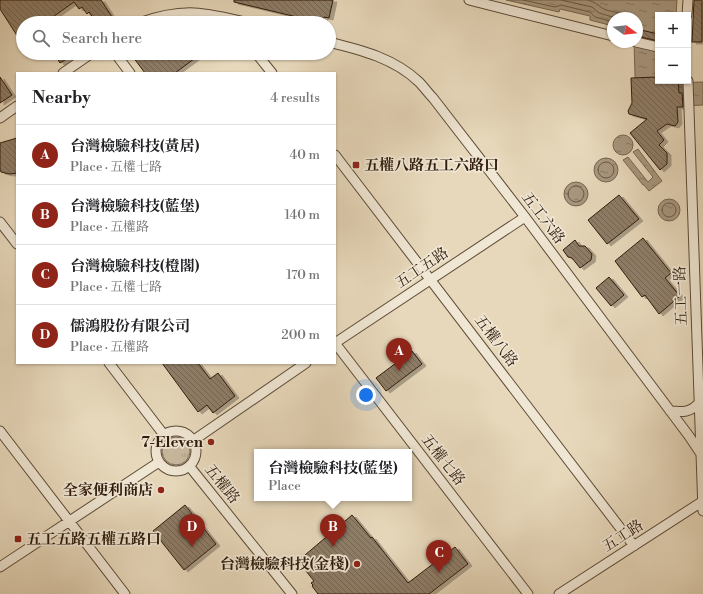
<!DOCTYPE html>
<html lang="en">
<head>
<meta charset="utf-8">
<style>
	:root { --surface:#fff; --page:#f2f2f2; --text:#202124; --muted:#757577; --line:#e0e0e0; --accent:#8f2418 }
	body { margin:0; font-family:"Libre Bodoni","Noto Serif TC",serif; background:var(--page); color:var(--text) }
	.controls { position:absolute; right:12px; top:12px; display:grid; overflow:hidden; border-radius:0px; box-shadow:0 1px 3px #0004 }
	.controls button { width:36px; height:36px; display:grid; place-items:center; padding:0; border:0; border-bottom:1px solid var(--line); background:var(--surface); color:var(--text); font:20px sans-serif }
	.compass { position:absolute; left:607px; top:12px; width:36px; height:36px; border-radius:50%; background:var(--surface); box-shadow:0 1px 3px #0004; rotate:105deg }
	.you { position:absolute; left:366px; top:395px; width:14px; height:14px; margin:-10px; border:3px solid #fff; border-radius:50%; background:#1a73e8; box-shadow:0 0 0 6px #1a73e833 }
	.badge { display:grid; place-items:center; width:26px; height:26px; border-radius:50%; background:var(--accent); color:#fff; font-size:13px; font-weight:700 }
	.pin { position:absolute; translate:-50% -33px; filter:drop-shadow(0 1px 2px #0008) }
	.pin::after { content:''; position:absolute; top:21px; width:14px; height:12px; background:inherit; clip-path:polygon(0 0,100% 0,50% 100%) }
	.popup { position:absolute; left:254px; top:449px; width:158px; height:52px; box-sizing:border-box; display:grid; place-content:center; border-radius:0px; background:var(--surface); filter:drop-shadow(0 1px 3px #0005); font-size:13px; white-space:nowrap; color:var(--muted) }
	.popup b { font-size:15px; color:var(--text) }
	.popup::after { content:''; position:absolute; left:50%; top:100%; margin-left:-8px; border:8px solid transparent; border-top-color:var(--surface) }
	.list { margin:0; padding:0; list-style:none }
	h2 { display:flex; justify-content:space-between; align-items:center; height:52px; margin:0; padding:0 16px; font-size:17px }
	h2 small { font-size:13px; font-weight:400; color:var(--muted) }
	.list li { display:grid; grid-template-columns:26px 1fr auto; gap:12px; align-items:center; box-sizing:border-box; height:60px; padding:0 16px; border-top:1px solid var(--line) }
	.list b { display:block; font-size:15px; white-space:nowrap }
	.list p { margin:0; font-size:13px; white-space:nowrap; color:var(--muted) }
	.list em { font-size:13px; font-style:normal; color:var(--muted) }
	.icon { flex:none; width:22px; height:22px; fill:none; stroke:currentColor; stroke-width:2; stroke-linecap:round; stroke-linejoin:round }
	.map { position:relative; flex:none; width:703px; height:594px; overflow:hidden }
	.search { position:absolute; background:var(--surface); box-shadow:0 1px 3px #0004; left:16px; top:16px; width:320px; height:44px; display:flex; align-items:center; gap:10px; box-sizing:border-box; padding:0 14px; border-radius:22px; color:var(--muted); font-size:15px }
	.panel { position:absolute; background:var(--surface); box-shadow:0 1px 3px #0004; left:16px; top:72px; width:320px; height:292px; border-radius:0px }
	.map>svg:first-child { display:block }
</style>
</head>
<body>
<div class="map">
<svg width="703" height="594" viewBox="0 0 703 594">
	<defs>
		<pattern id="grass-tufts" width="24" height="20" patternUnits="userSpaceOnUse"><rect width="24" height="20" fill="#c8b89d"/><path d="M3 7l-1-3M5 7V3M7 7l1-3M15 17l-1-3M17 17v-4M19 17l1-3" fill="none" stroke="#ac9e86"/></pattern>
		<pattern id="water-ripples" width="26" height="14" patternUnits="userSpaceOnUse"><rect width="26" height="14" fill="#a8977f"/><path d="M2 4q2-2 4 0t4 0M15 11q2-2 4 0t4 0" fill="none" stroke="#897a66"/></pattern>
		<pattern id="building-back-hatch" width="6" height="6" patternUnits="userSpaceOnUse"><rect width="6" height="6" fill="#8e7d67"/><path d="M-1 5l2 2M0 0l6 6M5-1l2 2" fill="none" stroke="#746653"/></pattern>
		<filter id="shadow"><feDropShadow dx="4" dy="2" stdDeviation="0" flood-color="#0004"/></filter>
	</defs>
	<rect width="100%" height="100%" fill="#e7d8bb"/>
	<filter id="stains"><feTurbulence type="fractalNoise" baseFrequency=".005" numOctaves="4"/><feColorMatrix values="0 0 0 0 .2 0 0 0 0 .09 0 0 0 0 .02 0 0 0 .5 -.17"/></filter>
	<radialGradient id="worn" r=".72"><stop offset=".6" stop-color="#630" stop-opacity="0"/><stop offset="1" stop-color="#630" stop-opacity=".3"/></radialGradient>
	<path fill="url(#grass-tufts)" stroke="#7b6954" d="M162 451a14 14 0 1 1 28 0a14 14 0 1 1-28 0Z"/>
	<path fill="url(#water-ripples)" stroke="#776551" d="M506 0H677L676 15H658V81L670 83 703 82V105L636 108 634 42H637V18H613V26L590 20V16L560 9 559 12Z
		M613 145a10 10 0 1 1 20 0a10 10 0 1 1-20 0Z
		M638 149 662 181 649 191 644 185H643L623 160 628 157 648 182 653 177 633 152Z
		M594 170a12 12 0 1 1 24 0a12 12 0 1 1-24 0Z
		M564 194a12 12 0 1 1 24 0a12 12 0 1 1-24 0Z
		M658 210a11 11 0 1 1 22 0a11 11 0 1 1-22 0Z"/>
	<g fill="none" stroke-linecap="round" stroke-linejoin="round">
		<path stroke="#6b5845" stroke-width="1" d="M523 0 555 7 561 5 590 12 595 17 613 22
			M561 0 592 7 599 13 616 18
			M588 0C594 2 597 4 602 8 610 13 619 10 625 18
			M598 170a8 8 0 1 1 16 0a8 8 0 1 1-16 0Z
			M568 194a8 8 0 1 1 16 0a8 8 0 1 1-16 0Z
			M662 210a7 7 0 1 1 14 0a7 7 0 1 1-14 0Z"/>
	</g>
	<path fill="url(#building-back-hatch)" stroke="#2e1a0b" filter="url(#shadow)" d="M0 0H101L116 23H97L89 12 87 14 82 7 79 9 74 2 47 21 49 23H23V45L0 9Z
		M234 0H333L329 18 324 17 322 23 234 2Z
		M694 0H702V42H692Z
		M637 29 658 34V41L637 36Z
		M54 53H68L70 57 60 63Z
		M130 53H202L175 73H145Z
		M0 77 12 95 0 103Z
		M658 77V81H678L679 93H682L683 107H677L678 122 675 126 667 124 657 131 664 140 659 145 667 153V164L660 170 630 133 647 119 629 114 628 111 632 103 631 78Z
		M17 138V173L10 174 1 172 0 170V143Z
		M619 195 639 219 607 244 588 220Z
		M643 238 671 273 665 278 680 296 659 314 645 295 642 297 615 261Z
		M575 240 579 246H585L592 254 591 260 580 268 572 258 568 257 563 250Z
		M609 277 624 295 611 306 596 288Z
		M412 351 422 364 386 391 376 378Z
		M162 363H198L210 379 218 373 235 396 213 413 207 405 198 412Z
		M185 505 216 544 184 570 153 531Z
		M352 515 371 538 372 537 408 583 455 547 468 564 429 594H318L312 586 313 585 311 583 314 581 298 561Z"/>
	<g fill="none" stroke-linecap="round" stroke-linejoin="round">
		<g stroke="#5c4a37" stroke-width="11">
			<path id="minor" d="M469 0 613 36
				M687 15 688 0
				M139 23C183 7 205 12 249 23
				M329 42C361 50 394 58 419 82 424 87 428 93 433 98L525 217 689 436 701 454
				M636 42 658 47
				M115 53 130 73
				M256 53 272 73
				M63 73 92 53
				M688 81 703 511
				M0 118 17 106
				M335 155 634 546
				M0 222 17 244
				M335 343 528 594
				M335 343 525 217
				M109 363 164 435
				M670 411C682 412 690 413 699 403
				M156 451a20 20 0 1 1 40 0a20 20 0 1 1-40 0Z
				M0 431 125 594
				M194 440 306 363
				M190 467 292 594
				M0 567 159 462
				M559 594 703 501"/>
		</g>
		<use href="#minor" stroke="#efe6d3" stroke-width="9"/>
	</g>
	<g fill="#8f2418" stroke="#efe6d3" stroke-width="1.5">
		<rect x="352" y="161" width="8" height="8" rx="2"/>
		<circle cx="211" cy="442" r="4"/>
		<circle cx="161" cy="490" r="4"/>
		<rect x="14" y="535" width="8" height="8" rx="2"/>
		<circle cx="357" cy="564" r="4"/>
	</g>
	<g text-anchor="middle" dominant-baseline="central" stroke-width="3.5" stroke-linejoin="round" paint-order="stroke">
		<g font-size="15" font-weight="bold" fill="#2e1a0b" stroke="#efe6d3" text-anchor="end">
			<text x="364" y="165" text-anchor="start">五權八路五工六路口</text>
			<text x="203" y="442">7-Eleven</text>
			<text x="153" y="490">全家便利商店</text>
			<text x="26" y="539" text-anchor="start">五工五路五權五路口</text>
			<text x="349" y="564">台灣檢驗科技(金棧)</text>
		</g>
		<g font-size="15" fill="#2e1a0b" stroke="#efe6d3">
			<text transform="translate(543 218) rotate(53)">五工六路</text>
			<text transform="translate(422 268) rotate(-34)">五工五路</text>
			<text transform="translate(681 296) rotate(-92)">五工一路</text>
			<text transform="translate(496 341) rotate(53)">五權八路</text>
			<text transform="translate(443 460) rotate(52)">五權七路</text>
			<text transform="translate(222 484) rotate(51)">五權路</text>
			<text transform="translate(623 536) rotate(-33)">五工路</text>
		</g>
	</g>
	<rect width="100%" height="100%" filter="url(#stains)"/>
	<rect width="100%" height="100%" fill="url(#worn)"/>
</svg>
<div class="controls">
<button>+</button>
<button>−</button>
</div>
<svg class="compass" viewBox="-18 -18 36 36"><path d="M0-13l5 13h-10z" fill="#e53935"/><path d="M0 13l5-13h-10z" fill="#757577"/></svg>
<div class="you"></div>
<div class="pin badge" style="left:399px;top:371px">A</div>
<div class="pin badge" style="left:333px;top:547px">B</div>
<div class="popup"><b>台灣檢驗科技(藍堡)</b>Place</div>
<div class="pin badge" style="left:439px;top:573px">C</div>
<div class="pin badge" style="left:192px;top:547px">D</div>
<div class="search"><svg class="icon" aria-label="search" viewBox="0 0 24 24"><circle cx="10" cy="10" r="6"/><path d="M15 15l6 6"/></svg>Search here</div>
<section class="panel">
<h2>Nearby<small>4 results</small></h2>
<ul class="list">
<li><span class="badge">A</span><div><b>台灣檢驗科技(黃居)</b><p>Place · 五權七路</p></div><em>40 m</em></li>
<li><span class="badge">B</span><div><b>台灣檢驗科技(藍堡)</b><p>Place · 五權路</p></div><em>140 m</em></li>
<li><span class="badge">C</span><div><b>台灣檢驗科技(橙閣)</b><p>Place · 五權七路</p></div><em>170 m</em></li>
<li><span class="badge">D</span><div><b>儒鴻股份有限公司</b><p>Place · 五權路</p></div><em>200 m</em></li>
</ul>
</section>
</div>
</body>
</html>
